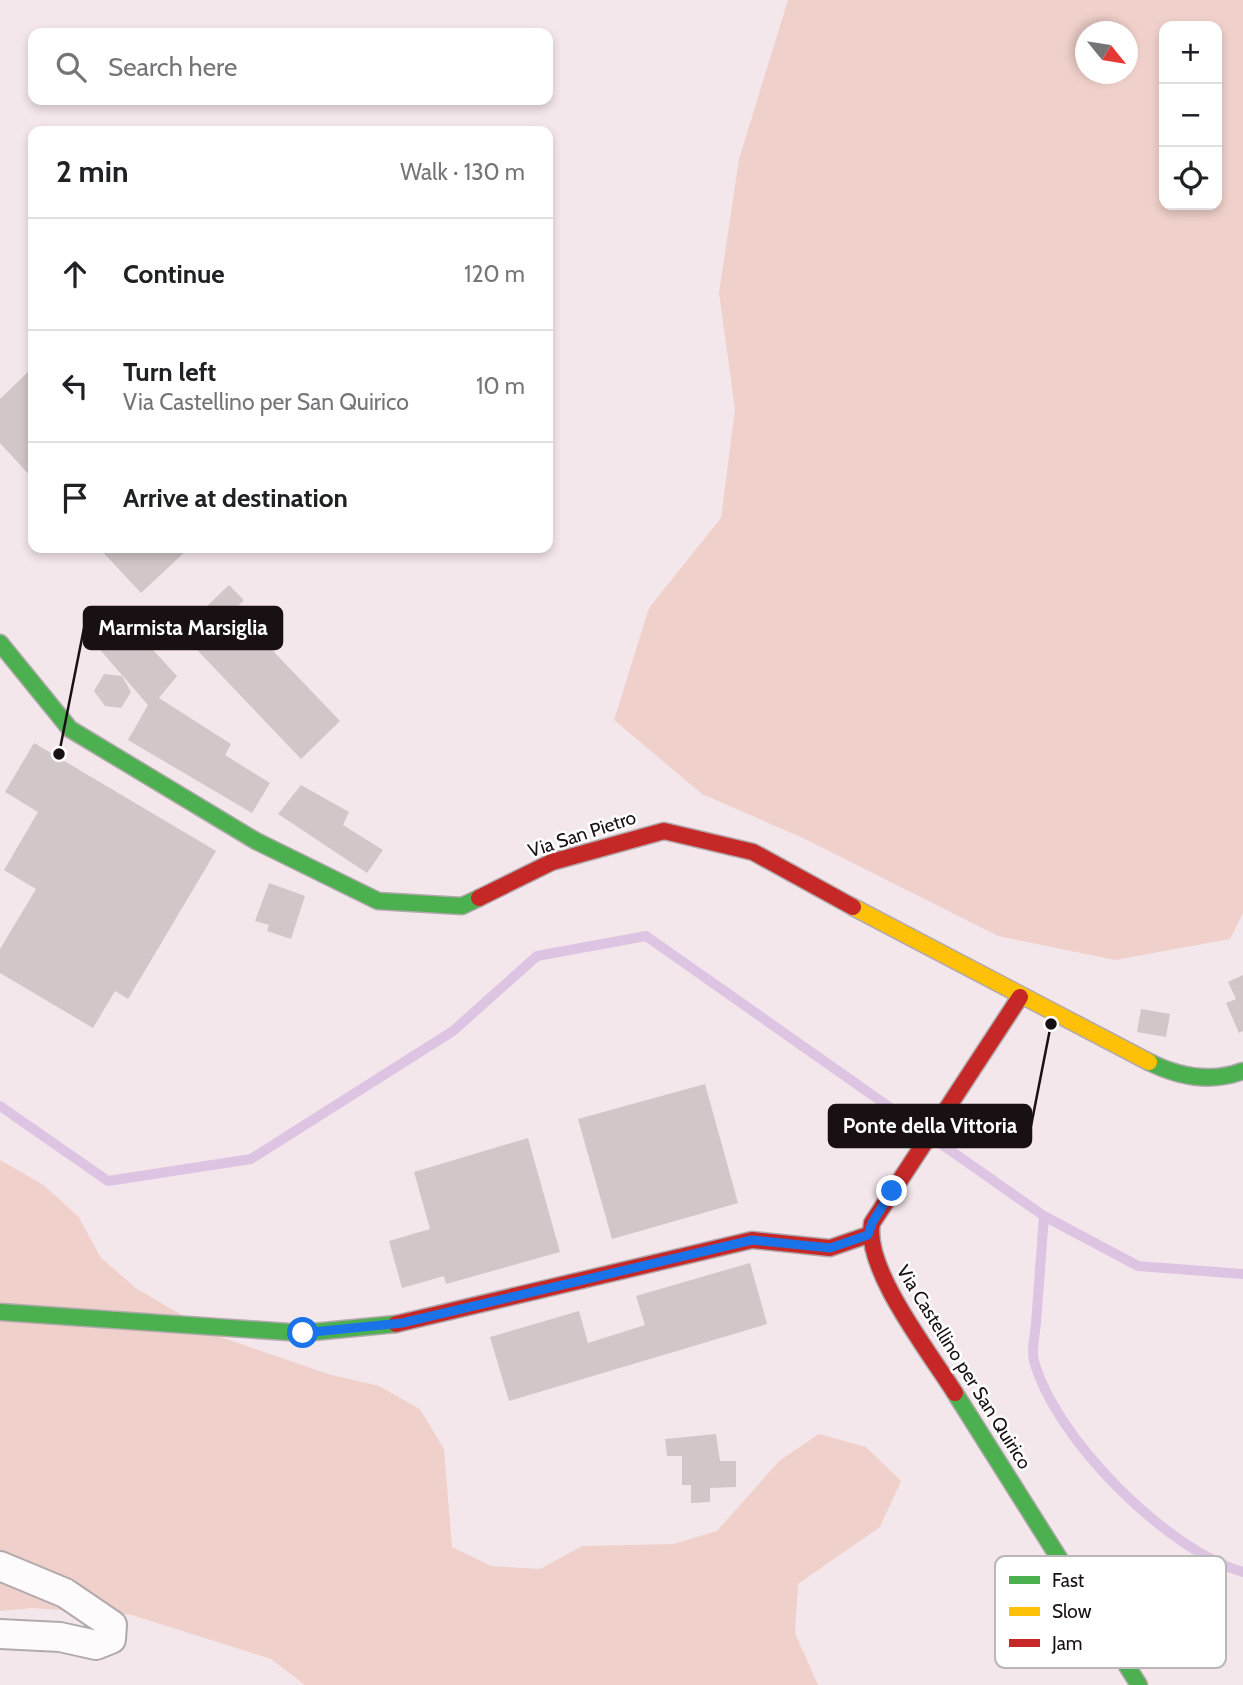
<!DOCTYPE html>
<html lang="en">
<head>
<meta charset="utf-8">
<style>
	:root { --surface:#fff; --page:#f2f2f2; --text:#202124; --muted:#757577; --line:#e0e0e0 }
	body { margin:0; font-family:Cabin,sans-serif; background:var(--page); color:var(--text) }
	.controls { position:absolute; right:21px; top:21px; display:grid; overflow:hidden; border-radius:14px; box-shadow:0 4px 10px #0003 }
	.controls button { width:63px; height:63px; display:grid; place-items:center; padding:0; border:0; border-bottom:2px solid var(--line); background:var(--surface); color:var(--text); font:35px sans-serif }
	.compass { position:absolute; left:1075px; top:21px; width:63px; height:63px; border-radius:50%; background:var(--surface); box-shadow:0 4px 10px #0003; rotate:120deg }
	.stop { position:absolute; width:21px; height:21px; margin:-16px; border:5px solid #1a73e8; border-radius:50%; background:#fff }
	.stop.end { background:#1a73e8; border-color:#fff; box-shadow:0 2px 7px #0008 }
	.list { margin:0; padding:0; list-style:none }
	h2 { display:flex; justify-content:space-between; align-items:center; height:91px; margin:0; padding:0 28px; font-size:30px }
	h2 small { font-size:23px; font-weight:400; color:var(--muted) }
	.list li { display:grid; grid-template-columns:46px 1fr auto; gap:21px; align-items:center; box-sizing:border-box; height:112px; padding:0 28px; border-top:2px solid var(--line) }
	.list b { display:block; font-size:26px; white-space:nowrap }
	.list p { margin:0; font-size:23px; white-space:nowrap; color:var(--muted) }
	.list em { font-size:23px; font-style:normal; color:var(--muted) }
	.icon { flex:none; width:38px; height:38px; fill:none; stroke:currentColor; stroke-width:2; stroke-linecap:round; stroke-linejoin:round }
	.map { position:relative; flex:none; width:1243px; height:1685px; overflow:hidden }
	.search { position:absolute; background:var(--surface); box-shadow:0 4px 10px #0003; left:28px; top:28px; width:525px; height:77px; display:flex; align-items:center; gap:18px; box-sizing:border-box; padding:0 24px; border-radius:14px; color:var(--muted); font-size:26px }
	.panel { position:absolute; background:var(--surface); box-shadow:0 4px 10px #0003; left:28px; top:126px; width:525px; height:427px; border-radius:14px }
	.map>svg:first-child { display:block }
</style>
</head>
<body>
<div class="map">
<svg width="1243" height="1685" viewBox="0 0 1243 1685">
	<rect width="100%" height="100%" fill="#f4e7eb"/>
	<path fill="#f0d0ca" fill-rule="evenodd" d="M788 0H1243V913L1230 939 1115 960 998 936 803 838 702 794 614 720 649 608 721 518 735 409 719 293 739 159ZM1164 26H1217V205H1164ZM1086 32H1128V74H1086Z
		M0 1160 42 1184 78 1216 101 1258 137 1289 218 1336 328 1374 379 1386 420 1409 444 1449 452 1547 491 1566 540 1569 582 1546 673 1544 717 1531 779 1461 819 1434 866 1447 901 1481 880 1527 798 1584 795 1633 818 1685H305L271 1659 132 1615 32 1608 0 1611Z"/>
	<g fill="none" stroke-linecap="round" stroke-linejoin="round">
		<path stroke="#dec4e3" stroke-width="10" d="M0 1106 108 1181 251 1159 453 1031 537 956 646 936 922 1130
			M934 1139 1044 1216 1138 1266 1243 1274
			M1044 1216C1041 1252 1039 1287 1036 1323 1035 1335 1031 1350 1034 1361 1056 1439 1165 1549 1243 1572"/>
	</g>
	<path fill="#d1c6c8" d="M33 367V479L0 443V399Z
		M99 548H189L141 593Z
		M229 585 244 600 234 610 340 721 301 759 180 632Z
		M117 611 177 676 159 698 231 744 225 755 270 783 252 813 128 740 148 705 89 637Z
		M104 674 122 676 131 692 121 708 105 706 94 691Z
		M34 743 216 851 128 999 115 991 93 1028 0 973V949L36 889 4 870 38 812 5 792Z
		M301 785 349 812 343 825 383 850 367 873 278 814Z
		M269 883 305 896 291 939 267 931 269 925 255 921Z
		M1243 975V1031L1239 1033 1226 1003 1236 999 1228 982Z
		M1141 1009 1170 1014 1166 1037 1137 1032Z
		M705 1084 738 1203 612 1239 578 1119Z
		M528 1138 560 1252 446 1284 444 1276 402 1288 389 1241 430 1229 414 1172Z
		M750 1263 767 1324 509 1401 490 1337 579 1311 588 1343 645 1325 636 1296Z
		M716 1434 720 1461H736V1487L710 1488V1502L691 1503V1485H682V1456H667L665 1439Z"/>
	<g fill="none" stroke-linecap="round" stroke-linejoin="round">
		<g stroke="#b2a9ac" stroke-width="32">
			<path id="street" d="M0 1566 65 1593 112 1625 111 1639 96 1645 60 1637 0 1634"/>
		</g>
		<g stroke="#b2a9ac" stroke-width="19">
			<path id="fast" d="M0 643 70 729 256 841 378 901 462 906 479 898
				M1149 1062C1179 1077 1211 1083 1243 1071
				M0 1312 303 1333 396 1324
				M955 1393 1139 1685"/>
		</g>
		<g stroke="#b2a9ac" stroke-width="19">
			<path id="slow" d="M853 907 1149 1062"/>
		</g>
		<g stroke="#b2a9ac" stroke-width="19">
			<path id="jam" d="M479 898 552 862 664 831 753 852 853 907
				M396 1324 752 1240 830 1248 868 1235
				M955 1393C930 1353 863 1268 872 1223L1020 997"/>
		</g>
		<use href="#street" stroke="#fdfbfc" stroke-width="28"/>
		<use href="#fast" stroke="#4caf50" stroke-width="16"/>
		<use href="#slow" stroke="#ffc107" stroke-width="16"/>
		<use href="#jam" stroke="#c62828" stroke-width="16"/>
	</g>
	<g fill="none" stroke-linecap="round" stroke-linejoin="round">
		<path stroke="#1a73e8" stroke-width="9" d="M303 1333 402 1323 752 1240 830 1248 868 1235 872 1223 892 1191"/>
	</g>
	<g text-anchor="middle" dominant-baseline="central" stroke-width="5" stroke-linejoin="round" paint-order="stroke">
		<g font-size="19" fill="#181012" stroke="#fff">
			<text transform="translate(582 834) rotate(-18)">Via San Pietro</text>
			<text transform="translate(964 1367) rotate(58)">Via Castellino per San Quirico</text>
		</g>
	</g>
	<rect x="995" y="1556" width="231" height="112" rx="10" fill="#fff" stroke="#bab7b8" stroke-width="2"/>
	<rect x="1009" y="1576" width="31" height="8" fill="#4caf50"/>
	<rect x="1009" y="1607" width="31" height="9" fill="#ffc107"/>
	<rect x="1009" y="1639" width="31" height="8" fill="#c62828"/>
	<g font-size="19" fill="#181012">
		<text x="1052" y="1587">Fast</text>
		<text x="1052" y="1618">Slow</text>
		<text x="1052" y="1650">Jam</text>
	</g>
	<path fill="none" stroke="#181012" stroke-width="2.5" d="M59 754L84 628M1051 1024L1031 1126"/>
	<g fill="#181012" stroke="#fff" stroke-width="2.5">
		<circle cx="59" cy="754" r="7"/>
		<circle cx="1051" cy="1024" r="7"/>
	</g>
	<g fill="#181012" stroke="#181012" stroke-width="2.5">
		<rect x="84" y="607" width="198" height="42" rx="7"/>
		<rect x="829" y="1105" width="202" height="42" rx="7"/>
	</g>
	<g font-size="21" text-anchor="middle" font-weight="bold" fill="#fff">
		<text x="183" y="635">Marmista Marsiglia</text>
		<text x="930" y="1133">Ponte della Vittoria</text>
	</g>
</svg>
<div class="controls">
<button>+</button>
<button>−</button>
<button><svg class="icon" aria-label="locate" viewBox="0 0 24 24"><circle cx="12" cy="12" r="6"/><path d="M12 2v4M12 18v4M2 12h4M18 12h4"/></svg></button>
</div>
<svg class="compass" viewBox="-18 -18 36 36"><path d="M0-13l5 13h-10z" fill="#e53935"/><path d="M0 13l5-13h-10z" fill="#757577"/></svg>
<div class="stop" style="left:303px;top:1333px"></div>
<div class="stop end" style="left:892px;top:1191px"></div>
<div class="search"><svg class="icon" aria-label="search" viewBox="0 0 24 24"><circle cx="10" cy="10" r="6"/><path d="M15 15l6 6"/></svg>Search here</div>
<section class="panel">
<h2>2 min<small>Walk · 130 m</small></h2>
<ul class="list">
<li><svg class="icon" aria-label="ahead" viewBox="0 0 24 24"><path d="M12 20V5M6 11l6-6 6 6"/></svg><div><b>Continue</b></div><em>120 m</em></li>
<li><svg class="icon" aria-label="left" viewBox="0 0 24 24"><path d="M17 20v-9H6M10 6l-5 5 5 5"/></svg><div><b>Turn left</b><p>Via Castellino per San Quirico</p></div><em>10 m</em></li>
<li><svg class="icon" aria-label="arrive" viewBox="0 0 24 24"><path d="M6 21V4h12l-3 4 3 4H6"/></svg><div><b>Arrive at destination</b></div></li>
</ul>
</section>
</div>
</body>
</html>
